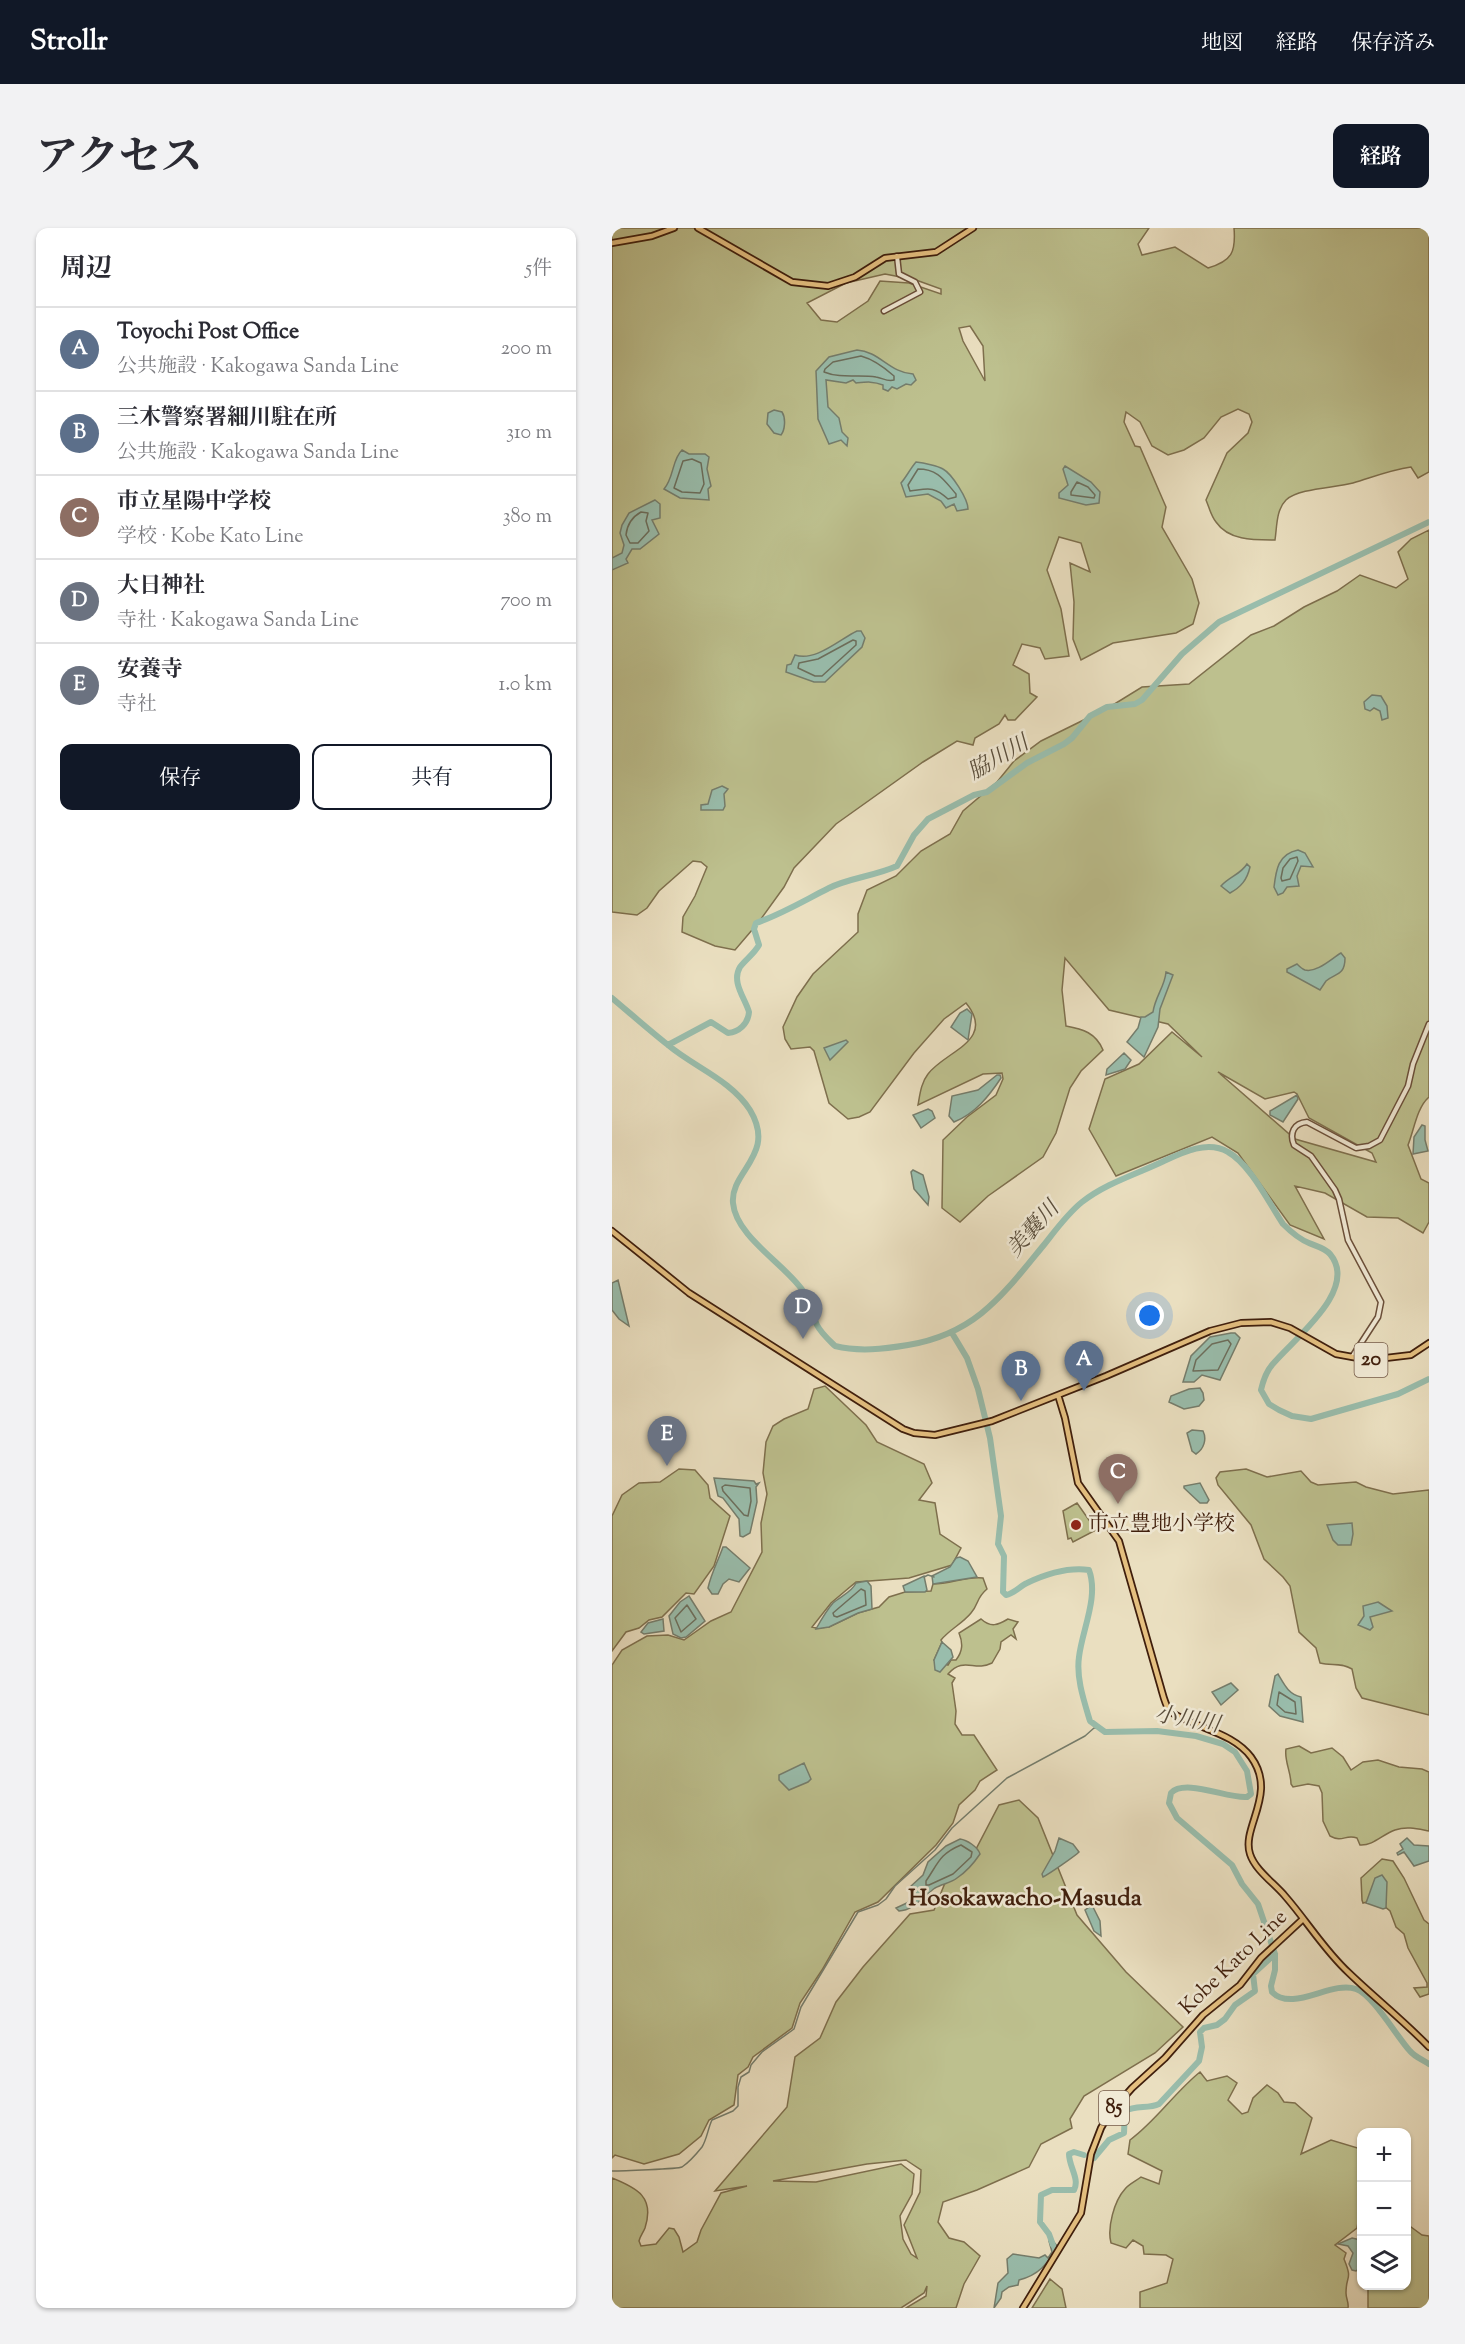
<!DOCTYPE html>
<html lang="ja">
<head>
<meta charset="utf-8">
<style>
	:root { --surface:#fff; --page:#f2f2f3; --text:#2b2b33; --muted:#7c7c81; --line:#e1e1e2; --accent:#111827 }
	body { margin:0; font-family:"Sorts Mill Goudy","Noto Serif JP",serif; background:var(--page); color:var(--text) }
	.controls { position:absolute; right:18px; bottom:18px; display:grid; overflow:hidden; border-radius:12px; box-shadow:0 2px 4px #0004 }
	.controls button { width:54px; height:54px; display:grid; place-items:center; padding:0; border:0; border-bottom:2px solid var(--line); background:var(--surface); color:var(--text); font:30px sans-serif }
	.you { position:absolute; left:538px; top:1088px; width:21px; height:21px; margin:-15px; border:4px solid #fff; border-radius:50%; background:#1a73e8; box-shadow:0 0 0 9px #1a73e833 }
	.badge { display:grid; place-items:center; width:39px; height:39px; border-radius:50%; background:var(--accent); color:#fff; font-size:20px; font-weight:700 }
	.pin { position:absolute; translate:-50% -50px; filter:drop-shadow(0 2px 3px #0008) }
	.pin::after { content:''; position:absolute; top:32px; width:21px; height:18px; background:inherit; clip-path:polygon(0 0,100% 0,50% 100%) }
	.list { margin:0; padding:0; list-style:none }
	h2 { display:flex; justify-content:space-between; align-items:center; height:78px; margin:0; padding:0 24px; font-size:26px }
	h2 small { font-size:20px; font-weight:400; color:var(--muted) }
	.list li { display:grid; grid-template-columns:39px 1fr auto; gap:18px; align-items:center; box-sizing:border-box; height:84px; padding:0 24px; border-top:2px solid var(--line) }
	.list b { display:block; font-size:22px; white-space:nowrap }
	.list p { margin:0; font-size:20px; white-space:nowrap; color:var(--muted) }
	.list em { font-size:20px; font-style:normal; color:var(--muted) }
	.actions { display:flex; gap:12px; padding:18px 24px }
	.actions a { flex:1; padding:14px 0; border:2px solid var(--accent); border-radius:12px; text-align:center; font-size:21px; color:var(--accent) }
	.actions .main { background:var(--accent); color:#fff }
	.icon { flex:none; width:33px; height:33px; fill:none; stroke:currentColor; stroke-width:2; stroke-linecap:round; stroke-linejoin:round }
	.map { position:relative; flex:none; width:817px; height:2080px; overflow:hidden; border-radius:12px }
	header { display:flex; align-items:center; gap:36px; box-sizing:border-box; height:84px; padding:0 30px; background:var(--accent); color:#fff }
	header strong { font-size:28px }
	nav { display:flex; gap:33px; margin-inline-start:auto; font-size:21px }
	.intro { display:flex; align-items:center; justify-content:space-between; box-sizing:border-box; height:144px; padding:0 36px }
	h1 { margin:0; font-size:42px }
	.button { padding:15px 27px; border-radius:12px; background:var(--accent); color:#fff; font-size:21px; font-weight:700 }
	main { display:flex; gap:36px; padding:0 36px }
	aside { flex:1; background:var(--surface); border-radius:12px; box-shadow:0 2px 4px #0004 }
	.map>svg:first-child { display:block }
</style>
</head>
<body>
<header>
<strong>Strollr</strong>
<nav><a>地図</a><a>経路</a><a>保存済み</a></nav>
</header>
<div class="intro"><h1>アクセス</h1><a class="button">経路</a></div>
<main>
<aside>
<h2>周辺<small>5件</small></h2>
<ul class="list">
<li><span class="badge" style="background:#5c6f8a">A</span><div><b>Toyochi Post Office</b><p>公共施設 · Kakogawa Sanda Line</p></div><em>200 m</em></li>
<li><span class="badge" style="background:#5c6f8a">B</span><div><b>三木警察署細川駐在所</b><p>公共施設 · Kakogawa Sanda Line</p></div><em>310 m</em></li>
<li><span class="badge" style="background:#8d6e63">C</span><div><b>市立星陽中学校</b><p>学校 · Kobe Kato Line</p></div><em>380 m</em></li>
<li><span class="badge" style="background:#6b7280">D</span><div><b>大日神社</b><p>寺社 · Kakogawa Sanda Line</p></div><em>700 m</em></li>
<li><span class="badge" style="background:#6b7280">E</span><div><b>安養寺</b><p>寺社</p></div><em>1.0 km</em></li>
</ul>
<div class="actions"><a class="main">保存</a><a>共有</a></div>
</aside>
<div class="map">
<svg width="817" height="2080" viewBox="0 0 817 2080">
	<rect width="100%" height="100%" fill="#eadfc0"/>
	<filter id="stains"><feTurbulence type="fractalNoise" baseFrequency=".00333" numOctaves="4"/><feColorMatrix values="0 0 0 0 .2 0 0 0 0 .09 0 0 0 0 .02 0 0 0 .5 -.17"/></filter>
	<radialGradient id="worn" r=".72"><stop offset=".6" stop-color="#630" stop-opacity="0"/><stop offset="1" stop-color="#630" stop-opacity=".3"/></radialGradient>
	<path fill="#bdc08e" stroke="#7e6f4d" stroke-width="1.5" fill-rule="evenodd" d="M0 0H537L526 16 530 27 563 19 596 40C620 33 624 24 622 0H817V244L806 250 799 239C778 242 761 249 741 255 723 260 687 260 674 272 664 282 665 299 663 312 643 312 617 313 604 294 599 288 597 279 594 272L615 225 636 205 640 194 637 186 626 181 609 189 592 210 572 222 556 227 540 218 528 194 514 184 512 194 523 218 528 219 554 279 550 299 580 351 587 375 581 396 564 405 501 415 469 432 461 411 462 374 458 335 478 344 469 315 447 309 435 342 449 381 457 428 433 431 428 420 410 416 401 437 417 446 418 465 425 469 403 492H396L393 487 387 496 363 510 361 517 345 513 311 534 224 596 182 640 172 659 146 695 123 722 103 718 70 704 71 689 83 668 95 639 89 634 81 633 47 663 35 680 25 687 0 684ZM273 46 304 52 329 61V66L297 55 268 53 256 73 225 94 209 92 195 75 234 55ZM358 98 371 118 373 153 351 113 347 100Z
		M817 302V869C805 879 802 902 796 917L809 951 817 955V994L811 1005 786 990 755 989 713 965 683 958 712 1011 678 997 626 925 600 909 504 948 477 901 493 851 527 836 560 804 590 829 556 796 497 782 453 730 450 762 454 798C471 801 484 805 491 822L469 843 458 860 444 905 431 929 376 968 348 994 330 980 331 912 355 889 384 867 391 851 390 845 371 846 306 877C308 866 309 855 316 846 333 823 385 813 354 775L332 791 302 825 258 884 247 889 236 891 217 875 202 823 198 819 179 821 173 811 171 799 185 769 201 746 246 704V686L255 662 284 648 309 623 338 606 351 583 385 554 402 533 429 513 496 480 530 459 577 456 639 407 662 398 692 379 725 363 748 347 784 360 796 351 786 324 799 311ZM606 844 653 871 682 864 685 866 697 890 760 925 764 934 683 911Z
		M213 1158 254 1197 265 1214 312 1236 320 1255 307 1272 323 1275 328 1306 349 1320 340 1337 297 1350 244 1354 219 1375 200 1399 204 1400 217 1399 246 1385 267 1379 277 1369 293 1364 319 1363 321 1356C339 1356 354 1348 371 1350L375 1361C364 1370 367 1376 359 1385 350 1396 338 1401 329 1412L330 1414 322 1432 336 1437 339 1432H344C351 1423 351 1415 347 1405L369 1391C379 1400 386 1397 396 1391L406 1394 401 1401 404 1411 399 1407 389 1414 388 1421 380 1435C362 1444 352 1428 336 1446L343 1450 340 1455 344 1483 343 1496 350 1507H362L385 1542 368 1553 363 1562 347 1577 341 1595 324 1617 266 1674 243 1684 210 1742 188 1775 180 1800 141 1829 136 1839 126 1847 122 1877 97 1892 89 1908 67 1926 32 1936 3 1927 0 1930V1437L10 1422 35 1408 56 1407 72 1412 99 1393 119 1384 150 1324 149 1295 155 1266 151 1245 154 1214 161 1198 172 1191 196 1181 202 1161Z
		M67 1241 83 1242 96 1257 98 1270 118 1288 102 1338 82 1366 74 1365 50 1389 37 1392 27 1400 14 1404 0 1423V1288L10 1267 27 1255 48 1254Z
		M634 1241 655 1249 689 1243 699 1254 706 1257 744 1254 754 1259 781 1266 817 1262V1487L750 1470 744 1460 740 1441C729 1434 720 1438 708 1435L704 1420 687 1404 678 1358 671 1349 652 1331 639 1297 606 1257 604 1250 608 1244Z
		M465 1275 484 1302 461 1314 459 1310 456 1311 451 1283Z
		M687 1518 699 1525 720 1520 731 1529 739 1542 751 1534 766 1532 787 1539 810 1541 817 1544V1603C806 1601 795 1598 783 1602 771 1606 761 1618 748 1617L745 1610C733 1606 731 1615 718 1608L711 1593 710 1565 707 1558 696 1556 681 1559 679 1556C679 1544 672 1532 674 1521Z
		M407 1572 426 1590 465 1687 514 1744 571 1799 543 1825 472 1868 458 1891 460 1900 429 1916 417 1939 365 1962 331 1974 326 1994 337 2010 352 2014 368 2028 352 2056 344 2080H294L314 2068 315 2058 312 2065 289 2080H0V1950C25 1960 43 1969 33 2000 31 2005 28 2008 27 2013L29 2018 44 2016 57 2000 62 2001 67 2009 71 2024 85 2014 89 2002 109 1965 135 1958 103 1963 175 1879 183 1829 208 1810 224 1774 251 1739 298 1686 322 1682 333 1655 364 1621 387 1577ZM294 1932 309 1942 308 1964 292 1997 305 2030 299 2026 291 2011 288 1988 300 1966 302 1946 289 1936 204 1954 161 1953 255 1936Z
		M770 1631 781 1633 792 1650 812 1692 817 1696V1766L808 1769 802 1760 815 1759V1755L796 1720 792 1706 784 1699 778 1683 772 1678 755 1674 751 1675 750 1672 749 1650Z
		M588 1844 595 1853 615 1848 625 1855 616 1872 630 1886 636 1884 641 1870 655 1857 666 1865 672 1874 683 1875 700 1890 689 1926 719 1912 749 1921V1979L745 2000 723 2017 734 2025 732 2031C741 2053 734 2046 734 2065 734 2071 737 2074 736 2080H528V2064L555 2055 561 2031 554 2027 532 2026 531 2018 521 2012 514 2020 499 2015C495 2000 502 1973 513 1961 517 1956 524 1953 529 1949L547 1956 550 1943 516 1926 518 1912C544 1893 563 1864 588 1844Z
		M795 1996 810 2007 817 2008V2080H756V2058H794Z
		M438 2051 450 2061 454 2080H420Z"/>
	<path fill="#99bdac" stroke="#757d6c" stroke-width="1.5" d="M245 122C267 123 278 145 301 146L304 152 299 157 294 156 285 161 280 159 276 163 271 161V157C261 153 254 154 244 155L241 152 234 155 214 152 216 179 227 190 230 204 236 210 235 218 229 212 217 216 206 191 204 143 217 129Z
		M162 182 170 184C174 190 173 202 169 207L162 205 155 196 156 185Z
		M70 222 77 226H93L97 229 95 241 99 258 96 261 97 272 68 270 52 261C62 250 60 231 70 222Z
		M304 234C312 235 326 238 331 241 340 246 356 271 356 281L345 283 342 276 334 280 329 273 316 266 294 269 289 255C295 248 298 241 304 234Z
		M453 238 479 254 488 264 487 275 474 277 447 270V265L456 257 451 241Z
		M43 272 48 276V290L40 292 47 306 28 321H20L14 331 16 335 0 342V330L10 325 12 317 8 305 10 297 17 285Z
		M245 403H249L253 410 250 419 213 454H202L174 444 175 437 179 436 183 427C204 434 228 411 245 403Z
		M760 467 769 468 775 478 776 490 770 492 768 483 762 480 758 483 753 481 752 474Z
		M110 558 116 561 112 566 113 578 111 582H89V577L96 576 100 562Z
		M686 622 693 625 701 639 689 638 685 648 687 658 675 659 671 665 666 667 662 659C664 642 666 626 686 622Z
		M635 636 638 639C635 652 629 659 618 665L609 658C617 649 629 646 635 636Z
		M729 725 733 730C733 748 723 745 714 753 712 756 710 759 708 762L675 744V741L685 736C687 738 690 741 693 742 705 745 720 730 729 725Z
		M554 744 561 747 548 781 546 799 532 829 515 814 526 800 529 789H533L541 784C543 769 553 758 554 744Z
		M355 781 360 786 356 812 339 799 348 785Z
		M234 812 236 814 218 832 212 820Z
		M512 825 519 832 513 841 494 847 495 841Z
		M385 847H388L389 850C377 868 363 886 342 894L337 888 340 868 366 862Z
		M685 867 686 871 671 894 658 887V883Z
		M316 881 320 883 323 890 309 900 301 887Z
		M810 897 813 898V912L816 923 801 926 802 909Z
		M301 942 311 947 317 969 316 977 302 961 299 944Z
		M6 1052 17 1098 7 1091 0 1082V1055Z
		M619 1105H623L628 1110 608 1152 590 1147 582 1154H571L579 1128 598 1109Z
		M588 1160 591 1165 592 1172 587 1178 572 1181 557 1174 559 1168 577 1161Z
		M580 1202 591 1203C595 1211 592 1221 584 1226L580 1223 575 1205Z
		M102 1250 142 1253 144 1256 147 1255 144 1259 145 1274 138 1305 131 1309 128 1308 127 1291 111 1270 106 1268Z
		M588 1255 597 1272 595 1275H588L572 1260V1258Z
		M740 1295 741 1306 739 1317H726L721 1312 715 1297Z
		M111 1319H114L138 1340 127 1354 117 1351 111 1356 106 1366H100L96 1360C99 1346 106 1333 111 1319Z
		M348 1329 356 1333 365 1349 321 1356 320 1348 338 1339 344 1330Z
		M312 1348 315 1362 313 1364H293L291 1358Z
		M255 1353 259 1358 260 1381 246 1385 217 1399 204 1401C209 1392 214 1383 221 1375 229 1368 240 1364 244 1355Z
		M77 1368 93 1393 74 1409 69 1410 61 1406 57 1388 68 1374Z
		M766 1374 780 1383 758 1389 761 1399 758 1402 746 1397 752 1388 751 1378Z
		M51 1391 52 1403 32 1406 29 1404 36 1395Z
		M330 1414 339 1422 341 1429 328 1444 323 1442 322 1432Z
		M666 1446C672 1456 676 1466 689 1469L691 1494 668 1488 657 1478 663 1448Z
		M619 1455 626 1462 609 1477 600 1464Z
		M192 1535 199 1551 196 1554 177 1562 167 1552V1547Z
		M447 1610 461 1616 467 1624C463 1628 437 1646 431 1649L430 1646 443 1623Z
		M795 1610 802 1617 817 1618V1633L802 1638 792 1624 786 1627 785 1625 791 1621 788 1616Z
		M348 1611C355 1612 366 1619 368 1626 362 1635 354 1644 345 1650 339 1655 330 1656 323 1660 312 1668 301 1683 287 1683L284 1680 297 1674 299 1658 311 1647 316 1634 334 1618Z
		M770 1647 775 1654 774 1680 771 1681 754 1675 763 1650Z
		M480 1677 488 1693 489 1708 482 1703 473 1682Z
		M740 2010 749 2012V2039L744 2043 740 2042 737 2036 741 2025 736 2018 726 2016Z
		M440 2012 446 2019C435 2036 427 2047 407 2052L406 2057 397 2059 390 2064 389 2070 382 2080 386 2055 396 2045 395 2031 401 2026 427 2030 433 2027 436 2030 440 2024 437 2013Z"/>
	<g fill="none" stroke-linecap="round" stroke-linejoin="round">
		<path stroke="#6c6e5c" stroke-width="1.5" d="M249 128C260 131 273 140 282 148V152C275 154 271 150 264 149 247 146 229 151 212 144L213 141 221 134Z
			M80 231 89 235 92 256 88 265 70 264 62 260 71 233Z
			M306 241C326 241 332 252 344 266V269L336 271C321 257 315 261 298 263L296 257Z
			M465 254 476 259 483 267 482 270 459 267V264Z
			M29 284 36 285 34 293 37 303 26 315H18L14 307C15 297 20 289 29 284Z
			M241 412 244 413V417L210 448H203L186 440 187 435 206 431Z
			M685 629 686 633 678 651 670 653 669 650 671 640 678 631Z
			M616 1112 619 1116 606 1142 581 1143 584 1132 600 1116Z
			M113 1257 138 1260 139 1273 136 1288 132 1287 111 1263 110 1259Z
			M249 1361 253 1363 254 1377 225 1389 222 1388 221 1385Z
			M75 1377 84 1391 69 1404 63 1390Z
			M667 1464 683 1474 684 1486 673 1484 665 1477Z
			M349 1617 360 1624 359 1629 341 1646 317 1657H314V1653C326 1636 327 1626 349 1617Z"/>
		<path stroke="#757d6c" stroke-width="1.5" d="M312 1349 316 1347 322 1349
			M0 1943C8 1943 66 1941 70 1939 76 1935 86 1924 90 1919 95 1911 96 1900 100 1892L121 1883 126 1878V1859L129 1849 137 1844 139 1837 150 1824 182 1801 189 1779 246 1684 266 1677 274 1671 283 1658 323 1622 340 1600 395 1550 473 1508 482 1500H486"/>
		<path stroke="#99bdac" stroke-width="6" d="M0 770C19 786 37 802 56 817 82 839 119 852 138 882 165 927 118 943 121 975 124 1009 174 1037 191 1063 198 1074 200 1086 205 1097 209 1105 217 1112 223 1118 247 1124 272 1121 296 1117 363 1106 390 1068 431 1018 443 1003 455 986 470 974 494 955 525 946 552 933 571 924 596 912 616 924 638 936 657 975 671 996 679 1004 687 1011 697 1015 704 1018 713 1020 718 1026 748 1062 680 1112 660 1137 654 1144 651 1153 649 1162L657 1176 667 1182 680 1188 699 1191 786 1166 817 1151
			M56 817 99 794 116 805C127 804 136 796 137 784 133 770 119 754 128 739 134 731 142 726 147 717L142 701 144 695C170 686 193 672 217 660 237 650 263 648 285 638L302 607 316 591 362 567 375 564 415 535 452 516 460 510 478 488 495 479 523 476 530 472 570 426 607 394 817 294
			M340 1105 355 1130 366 1161 378 1210 389 1288 386 1316 392 1328 391 1364 394 1367C403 1365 408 1358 415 1355 434 1346 456 1339 477 1342 487 1369 470 1402 467 1429 464 1450 472 1473 478 1493L493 1504 545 1503 584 1508 611 1516 623 1524 635 1543 639 1566 635 1569C616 1571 573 1550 559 1565L557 1575 565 1590 620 1637 630 1656 646 1676 663 1726V1742L659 1758 660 1764C681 1785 719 1752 744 1761 761 1767 785 1809 798 1823 803 1829 811 1832 817 1836
			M482 1930 497 1912 512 1905 513 1883C524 1877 536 1881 547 1876L587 1833 590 1819 588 1804 592 1800 605 1797 613 1791 623 1777 643 1763 641 1746 663 1726
			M441 2017 437 2006 428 1994 429 1967 440 1962H462C468 1951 457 1939 457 1926L462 1924 472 1927"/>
		<g stroke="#6a4e39" stroke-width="7">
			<path id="minor" d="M272 83 308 64 303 54 287 46 285 28
				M740 1129 766 1089 769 1074 736 1012 727 971 723 962 699 928 682 917C677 905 682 895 695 894L744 920 757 918 768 912 796 858 801 836 817 796"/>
		</g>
		<g stroke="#3f1e0c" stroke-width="8">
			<path id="major" d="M86 0 180 54 216 58 243 49 273 30 324 24 361 0
				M0 15 40 8 62 0
				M0 1003 77 1065 291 1201 302 1205 323 1207 380 1193 494 1148 598 1103 629 1095 659 1094 678 1100 724 1126 757 1132 799 1127 817 1115
				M446 1167 453 1190 466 1255 507 1313 549 1460C551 1467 553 1476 557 1482 561 1487 570 1490 577 1493 598 1503 624 1509 639 1529 666 1566 629 1599 638 1626 643 1642 662 1655 673 1668 695 1693 712 1722 737 1745 763 1770 792 1793 817 1819
				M411 2080 469 1985 479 1926 489 1900 497 1886 520 1860 553 1830 591 1787 628 1757 649 1730 691 1691"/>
		</g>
		<use href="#minor" stroke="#f1ead6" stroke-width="4"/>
		<use href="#major" stroke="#e5c080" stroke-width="4.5"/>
	</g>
	<circle fill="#8f2418" stroke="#f1ead6" stroke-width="2" cx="464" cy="1297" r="6"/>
	<g text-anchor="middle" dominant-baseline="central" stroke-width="5" stroke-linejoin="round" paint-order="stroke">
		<g fill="#f1ead6" stroke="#745b49" stroke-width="1.5">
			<rect x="742.5" y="1115" width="33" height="34" rx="4.5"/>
			<rect x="487" y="1863" width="30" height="34" rx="4.5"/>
		</g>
		<g font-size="20" font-weight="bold" fill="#3f1e0c">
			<text x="759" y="1132">20</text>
			<text x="502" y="1880">85</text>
		</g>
		<g font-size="21" fill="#3f1e0c" stroke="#f1ead6" text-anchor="start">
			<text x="476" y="1297">市立豊地小学校</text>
		</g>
		<g font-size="21" fill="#3f1e0c" stroke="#f1ead6">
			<text transform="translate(622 1735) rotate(-44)">Kobe Kato Line</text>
		</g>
		<g font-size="22" font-style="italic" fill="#5a4e3c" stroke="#f1ead6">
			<text transform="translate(387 531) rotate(-30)">脇川川</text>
			<text transform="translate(422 1002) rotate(-48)">美嚢川</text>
			<text transform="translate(575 1493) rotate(10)">小川川</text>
		</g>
		<g font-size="24" font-weight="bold" fill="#3f1e0c" stroke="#f1ead6">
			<text x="413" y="1671">Hosokawacho-Masuda</text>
		</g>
	</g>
	<rect width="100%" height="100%" filter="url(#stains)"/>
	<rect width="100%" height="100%" fill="url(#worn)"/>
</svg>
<div class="controls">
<button>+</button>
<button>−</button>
<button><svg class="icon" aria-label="layers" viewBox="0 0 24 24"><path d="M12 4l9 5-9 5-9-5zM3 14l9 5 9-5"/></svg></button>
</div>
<div class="you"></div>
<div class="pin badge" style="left:472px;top:1163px;background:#5c6f8a">A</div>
<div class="pin badge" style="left:409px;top:1173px;background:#5c6f8a">B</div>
<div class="pin badge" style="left:506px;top:1276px;background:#8d6e63">C</div>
<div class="pin badge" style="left:191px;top:1111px;background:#6b7280">D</div>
<div class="pin badge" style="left:55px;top:1238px;background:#6b7280">E</div>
</div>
</main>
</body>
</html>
